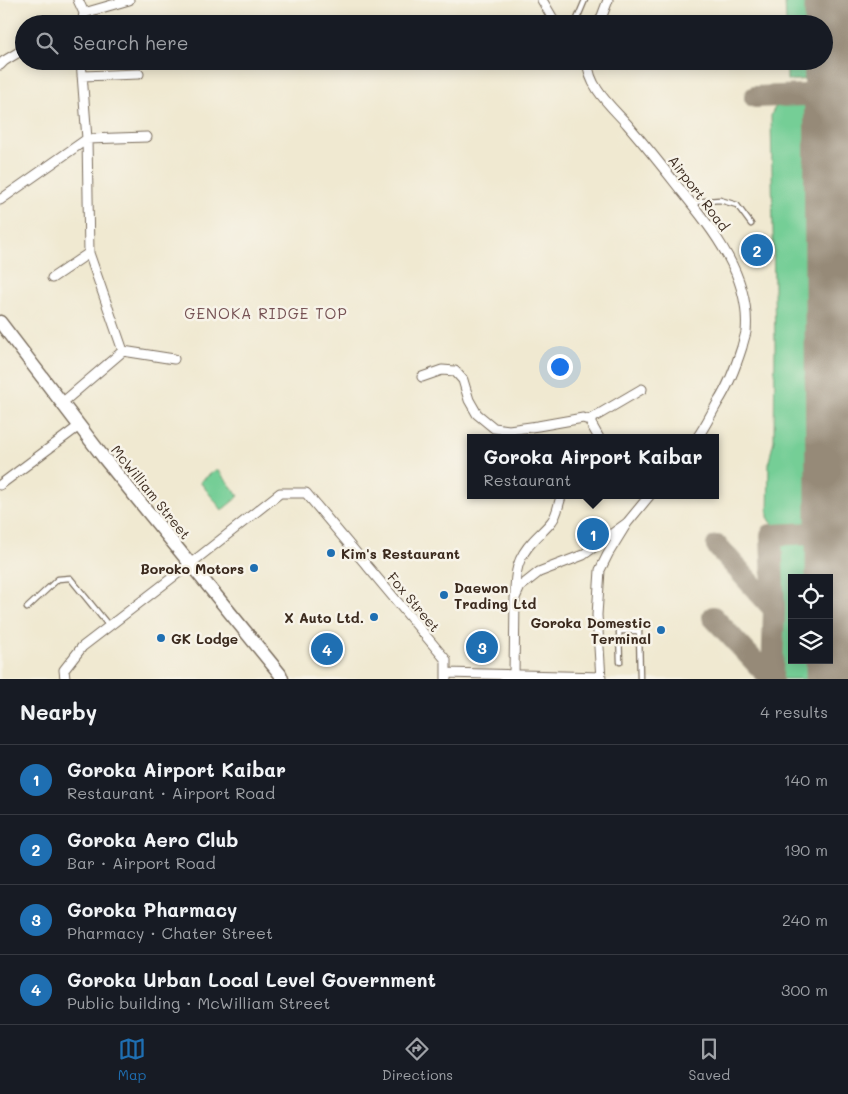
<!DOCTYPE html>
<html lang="en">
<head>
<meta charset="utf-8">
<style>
	:root { --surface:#171b24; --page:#242831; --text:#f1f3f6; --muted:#9ea1a6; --line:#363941; --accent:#1f6fb2 }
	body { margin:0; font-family:Mali,sans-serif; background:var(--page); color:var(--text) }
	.controls { position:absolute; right:15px; bottom:15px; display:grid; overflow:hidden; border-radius:0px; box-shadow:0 2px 12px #0003 }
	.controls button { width:45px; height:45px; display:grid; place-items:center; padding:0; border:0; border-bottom:1px solid var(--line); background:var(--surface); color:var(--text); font:25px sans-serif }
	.you { position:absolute; left:559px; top:366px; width:18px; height:18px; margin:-12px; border:4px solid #fff; border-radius:50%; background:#1a73e8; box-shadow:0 0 0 8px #1a73e833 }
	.badge { display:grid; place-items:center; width:32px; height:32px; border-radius:50%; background:var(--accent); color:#fff; font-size:16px; font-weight:700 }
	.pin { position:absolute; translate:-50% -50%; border:2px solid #fff; box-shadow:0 1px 5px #0006 }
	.popup { position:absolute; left:467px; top:434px; width:252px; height:65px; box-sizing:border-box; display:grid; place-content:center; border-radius:0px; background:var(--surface); filter:drop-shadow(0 1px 4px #0005); font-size:16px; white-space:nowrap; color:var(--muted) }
	.popup b { font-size:19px; color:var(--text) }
	.popup::after { content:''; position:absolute; left:50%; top:100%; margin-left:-10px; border:10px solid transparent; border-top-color:var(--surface) }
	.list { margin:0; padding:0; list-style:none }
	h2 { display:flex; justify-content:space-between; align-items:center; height:65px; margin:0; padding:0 20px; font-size:21px }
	h2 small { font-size:16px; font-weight:400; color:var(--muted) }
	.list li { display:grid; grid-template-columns:32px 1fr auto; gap:15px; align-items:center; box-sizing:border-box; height:70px; padding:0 20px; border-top:1px solid var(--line) }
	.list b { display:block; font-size:19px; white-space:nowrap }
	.list p { margin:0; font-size:16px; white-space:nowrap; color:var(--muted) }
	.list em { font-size:16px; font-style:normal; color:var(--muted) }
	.icon { flex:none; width:28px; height:28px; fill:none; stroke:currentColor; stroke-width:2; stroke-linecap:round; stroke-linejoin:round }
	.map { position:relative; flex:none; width:848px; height:679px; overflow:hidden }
	.search { position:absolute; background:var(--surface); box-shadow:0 2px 12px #0003; left:15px; right:15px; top:15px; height:55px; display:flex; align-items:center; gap:12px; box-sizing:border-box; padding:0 18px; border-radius:28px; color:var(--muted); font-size:19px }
	.sheet { height:345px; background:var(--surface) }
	nav { display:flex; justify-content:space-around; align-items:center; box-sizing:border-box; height:70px; border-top:1px solid var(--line); background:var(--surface); font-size:14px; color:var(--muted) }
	nav a { display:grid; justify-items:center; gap:2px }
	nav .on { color:var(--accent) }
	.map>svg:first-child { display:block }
</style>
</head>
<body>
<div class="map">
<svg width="848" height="679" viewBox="0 0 848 679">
	<rect width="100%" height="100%" fill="#f7f3e8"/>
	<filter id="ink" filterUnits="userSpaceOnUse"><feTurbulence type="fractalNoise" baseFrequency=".02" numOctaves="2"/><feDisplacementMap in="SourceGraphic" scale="10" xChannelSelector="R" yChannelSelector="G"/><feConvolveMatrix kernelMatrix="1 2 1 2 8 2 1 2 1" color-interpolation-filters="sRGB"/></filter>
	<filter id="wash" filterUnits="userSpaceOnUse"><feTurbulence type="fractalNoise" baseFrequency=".0096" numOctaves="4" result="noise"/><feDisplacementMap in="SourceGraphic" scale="20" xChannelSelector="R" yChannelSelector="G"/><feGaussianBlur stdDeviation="1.12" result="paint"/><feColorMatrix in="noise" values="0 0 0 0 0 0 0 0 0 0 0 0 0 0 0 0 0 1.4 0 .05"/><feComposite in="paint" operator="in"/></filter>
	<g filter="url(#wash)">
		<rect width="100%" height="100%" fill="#f0e9d1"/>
		<path fill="#74ce96" stroke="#587c5a" d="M785 0H813L815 3V24H786Z
			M848 4V679H842L845 18 846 9Z
			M787 61H815V73C807 81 798 80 787 80Z
			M789 104C803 104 810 104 821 114L824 508 822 517 814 525 783 527 773 525 768 517 769 461 774 440 775 345 771 116C775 104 778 105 789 104Z
			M217 469 239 496 222 510 200 482Z
			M812 538 823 541 825 547V578H792V660H825V679H780L777 541 781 539Z"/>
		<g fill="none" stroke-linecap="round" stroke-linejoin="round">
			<path stroke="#968a78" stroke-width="22" d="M755 97 831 94
				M717 546 774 609 772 679
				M774 609 771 535 833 532
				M713 617 771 679"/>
			<path stroke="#968a78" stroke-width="55" d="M832 0C830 226 834 453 833 679"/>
		</g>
	</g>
	<g filter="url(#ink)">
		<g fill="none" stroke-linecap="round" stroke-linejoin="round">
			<g stroke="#7a6d5d" stroke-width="7">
				<path id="lane" d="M577 24V19L585 0
					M692 202 720 200 737 205 751 224
					M27 608 58 579 70 578 109 626
					M620 662 619 631H639L640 679"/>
			</g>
			<g stroke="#7a6d5d" stroke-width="11">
				<path id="street" d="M78 0 84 13 82 24
					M542 0 556 24
					M84 13 129 0
					M599 24 608 0
					M588 61C587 86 612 107 627 124 645 145 662 166 679 188 712 229 751 276 746 332 745 337 743 342 742 347 736 366 729 385 718 402 711 414 705 427 697 438
					M0 65 4 61 24 49
					M82 76 139 74
					M0 200 87 139 147 137
					M52 278 89 253
					M123 351 174 359
					M422 377 442 370 455 371 463 380 469 400 477 414 494 428 509 430 538 426 583 418 589 420 599 438
					M62 403 123 351 89 253 87 139 81 61
					M589 420 642 389
					M0 485 79 426
					M515 595C515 572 517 558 533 541 539 534 547 528 552 521 558 514 558 503 562 495
					M446 673 601 677
					M514 675 515 598 520 587 539 572 583 555 627 523
					M65 679 64 670 82 647 190 564 280 493H306L446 660V679
					M601 679 597 615 600 570 608 554 627 523 650 495"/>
			</g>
			<g stroke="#7a6d5d" stroke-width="15">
				<path id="secondary" d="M0 322 104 458 280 674 282 679"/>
			</g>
			<use href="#lane" stroke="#fff" stroke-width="4.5"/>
			<use href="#street" stroke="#fff" stroke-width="9"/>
			<use href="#secondary" stroke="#fff" stroke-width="12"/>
		</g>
	</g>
	<g fill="#1f6fb2" stroke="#f7f3e8" stroke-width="2">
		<circle cx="331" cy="553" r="5"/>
		<circle cx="254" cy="568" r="5"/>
		<circle cx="444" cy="595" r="5"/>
		<circle cx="374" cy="617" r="5"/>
		<circle cx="661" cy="630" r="5"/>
		<circle cx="161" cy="638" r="5"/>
	</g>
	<g text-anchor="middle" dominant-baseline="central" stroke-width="5" stroke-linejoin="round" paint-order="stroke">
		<g font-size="14" fill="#3b2a1e" stroke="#f7f3e8">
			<text transform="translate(699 193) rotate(53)">Airport Road</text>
			<text transform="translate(151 492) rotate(51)">McWilliam Street</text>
			<text transform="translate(414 602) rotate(50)">Fox Street</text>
		</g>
		<g font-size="14" font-weight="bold" fill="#3b2a1e" stroke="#f7f3e8" text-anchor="start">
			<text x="341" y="553">Kim's Restaurant</text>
			<text x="244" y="568" text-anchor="end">Boroko Motors</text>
			<text x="454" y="587">Daewon<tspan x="454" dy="16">Trading Ltd</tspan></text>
			<text x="364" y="617" text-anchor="end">X Auto Ltd.</text>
			<text x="651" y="622" text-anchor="end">Goroka Domestic<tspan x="651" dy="16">Terminal</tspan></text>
			<text x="171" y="638">GK Lodge</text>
		</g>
		<g font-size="15" letter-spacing="1" fill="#765254" stroke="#f7f3e8">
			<text x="266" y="313">GENOKA RIDGE TOP</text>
		</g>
	</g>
</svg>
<div class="controls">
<button><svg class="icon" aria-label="locate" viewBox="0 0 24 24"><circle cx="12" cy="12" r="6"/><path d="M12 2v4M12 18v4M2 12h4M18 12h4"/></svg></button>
<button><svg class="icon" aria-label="layers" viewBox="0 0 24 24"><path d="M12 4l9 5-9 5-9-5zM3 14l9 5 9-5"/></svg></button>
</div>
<div class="you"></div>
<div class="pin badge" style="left:593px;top:534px">1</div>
<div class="popup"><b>Goroka Airport Kaibar</b>Restaurant</div>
<div class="pin badge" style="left:757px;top:250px">2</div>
<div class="pin badge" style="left:482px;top:647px">3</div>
<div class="pin badge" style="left:327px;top:649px">4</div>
<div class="search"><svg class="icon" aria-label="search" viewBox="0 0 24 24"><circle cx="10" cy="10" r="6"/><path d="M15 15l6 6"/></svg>Search here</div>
</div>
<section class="sheet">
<h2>Nearby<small>4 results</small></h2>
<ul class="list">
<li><span class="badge">1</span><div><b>Goroka Airport Kaibar</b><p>Restaurant · Airport Road</p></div><em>140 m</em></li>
<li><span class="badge">2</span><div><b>Goroka Aero Club</b><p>Bar · Airport Road</p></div><em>190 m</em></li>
<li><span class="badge">3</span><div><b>Goroka Pharmacy</b><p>Pharmacy · Chater Street</p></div><em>240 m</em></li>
<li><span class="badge">4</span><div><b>Goroka Urban Local Level Government</b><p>Public building · McWilliam Street</p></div><em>300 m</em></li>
</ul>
</section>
<nav>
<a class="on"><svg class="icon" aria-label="map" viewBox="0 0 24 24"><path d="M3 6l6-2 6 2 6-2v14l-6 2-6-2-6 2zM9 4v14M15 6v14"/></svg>Map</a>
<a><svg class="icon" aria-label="directions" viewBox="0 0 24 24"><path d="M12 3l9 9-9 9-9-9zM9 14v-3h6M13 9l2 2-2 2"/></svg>Directions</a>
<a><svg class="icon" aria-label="saved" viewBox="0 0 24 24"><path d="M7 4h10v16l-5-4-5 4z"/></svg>Saved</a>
</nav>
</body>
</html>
